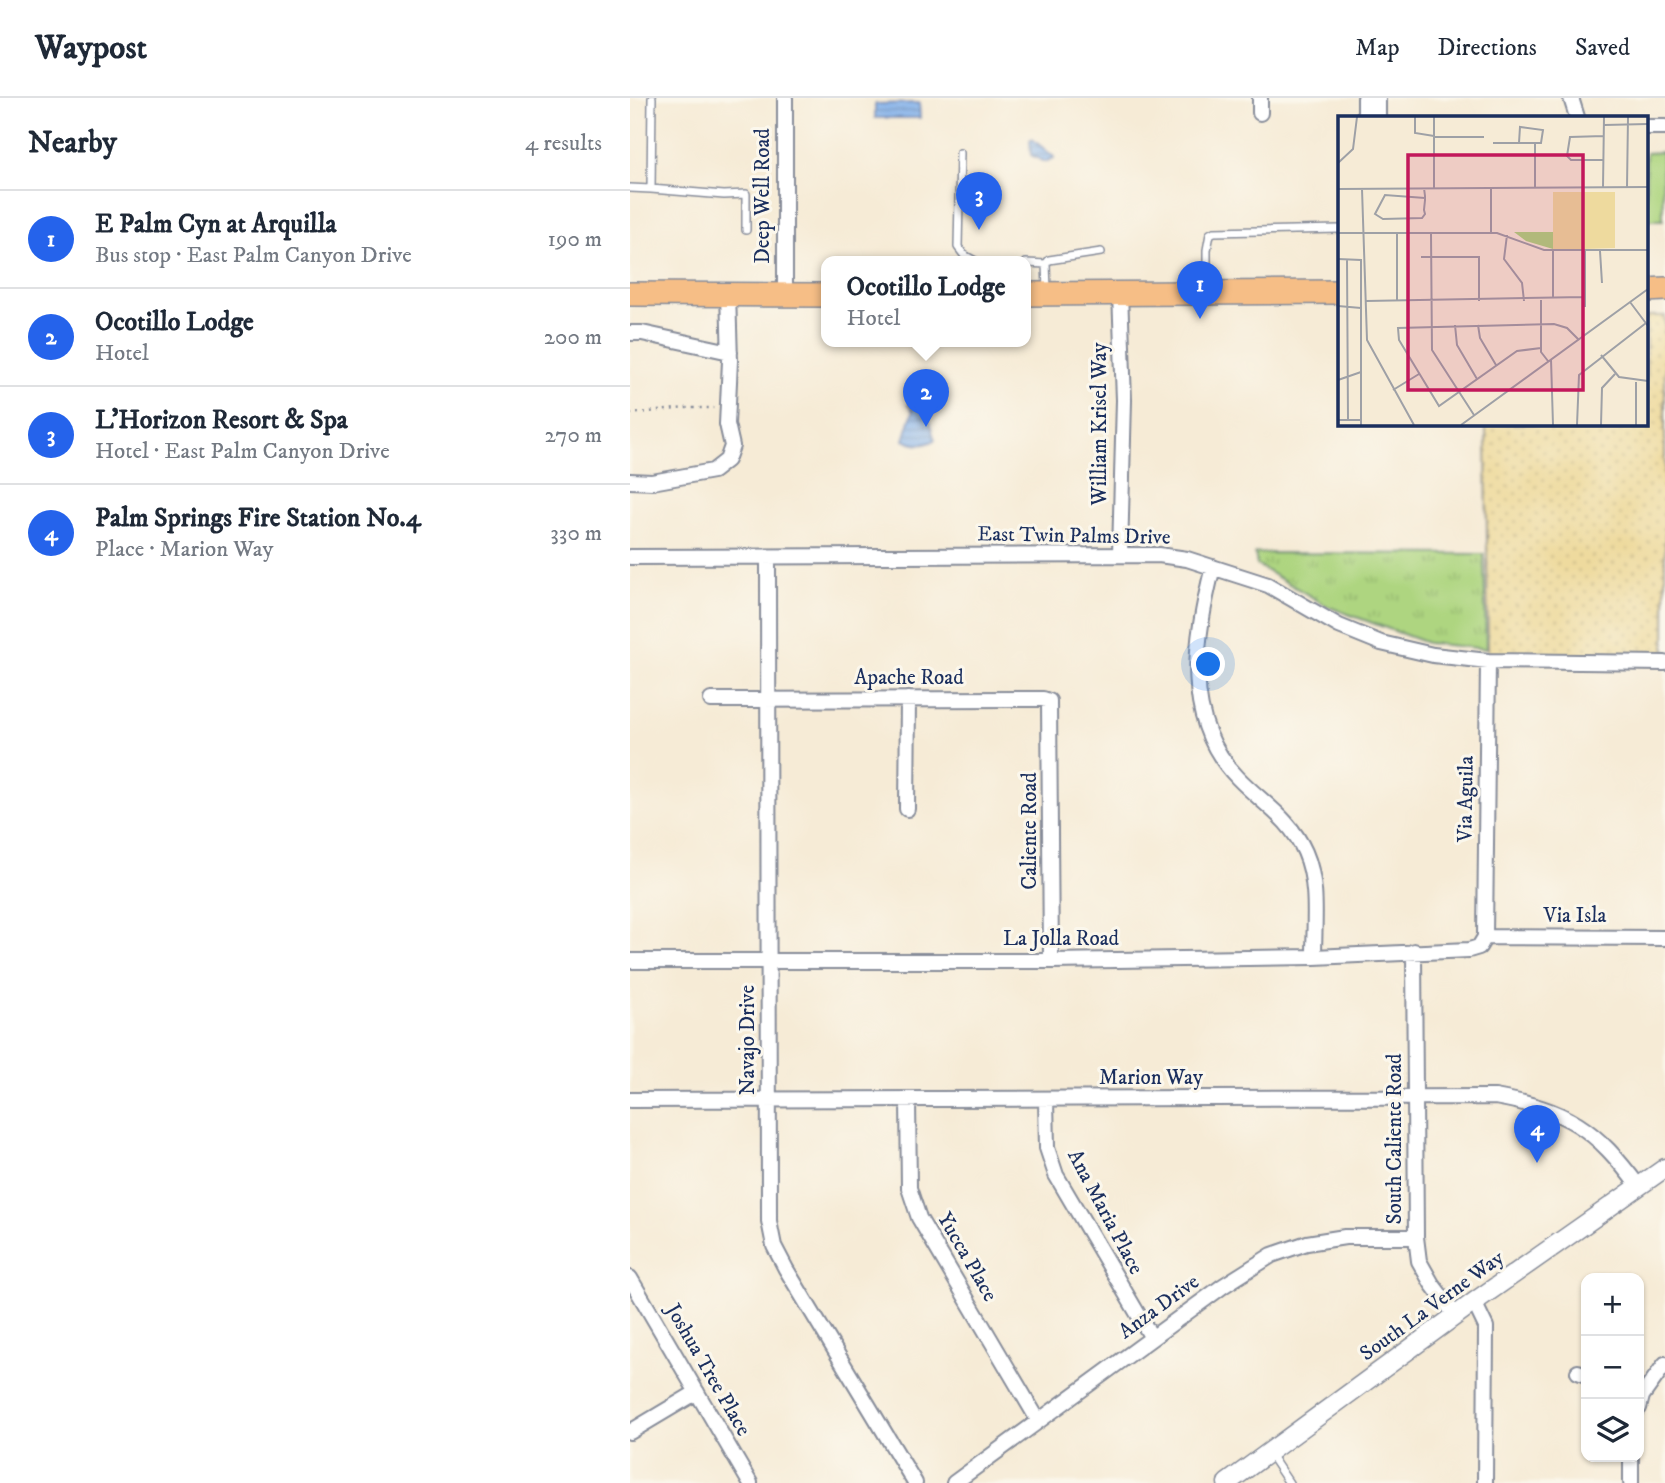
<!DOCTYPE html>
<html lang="en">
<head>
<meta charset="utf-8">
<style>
	:root { --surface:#fff; --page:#f2f2f3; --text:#1f2937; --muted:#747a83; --line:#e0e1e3; --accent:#2563eb }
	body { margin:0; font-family:"IM FELL DW Pica",serif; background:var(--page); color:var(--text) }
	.controls { position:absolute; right:21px; bottom:21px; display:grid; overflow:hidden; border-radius:14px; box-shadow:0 2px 5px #0004 }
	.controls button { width:63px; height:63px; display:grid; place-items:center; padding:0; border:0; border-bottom:2px solid var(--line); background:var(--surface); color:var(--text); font:35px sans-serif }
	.you { position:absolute; left:579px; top:567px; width:24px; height:24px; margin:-18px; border:5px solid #fff; border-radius:50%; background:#1a73e8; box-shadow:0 0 0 10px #1a73e833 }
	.badge { display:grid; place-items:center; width:46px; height:46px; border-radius:50%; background:var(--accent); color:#fff; font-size:23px; font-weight:700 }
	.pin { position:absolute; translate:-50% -58px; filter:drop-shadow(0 2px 4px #0008) }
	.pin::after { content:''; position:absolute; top:37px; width:24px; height:21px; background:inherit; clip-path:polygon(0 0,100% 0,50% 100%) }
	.popup { position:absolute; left:191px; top:158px; width:210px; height:91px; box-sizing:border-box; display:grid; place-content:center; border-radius:14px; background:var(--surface); filter:drop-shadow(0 2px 5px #0005); font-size:23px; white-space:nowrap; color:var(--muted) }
	.popup b { font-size:26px; color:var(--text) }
	.popup::after { content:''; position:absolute; left:50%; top:100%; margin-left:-14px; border:14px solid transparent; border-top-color:var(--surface) }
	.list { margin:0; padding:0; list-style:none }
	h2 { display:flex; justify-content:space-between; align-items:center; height:91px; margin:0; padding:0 28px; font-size:30px }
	h2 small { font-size:23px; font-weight:400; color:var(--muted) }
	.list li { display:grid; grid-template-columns:46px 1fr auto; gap:21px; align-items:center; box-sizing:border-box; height:98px; padding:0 28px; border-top:2px solid var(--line) }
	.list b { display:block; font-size:26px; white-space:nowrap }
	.list p { margin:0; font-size:23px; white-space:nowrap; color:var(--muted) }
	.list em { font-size:23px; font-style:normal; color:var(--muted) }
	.icon { flex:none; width:38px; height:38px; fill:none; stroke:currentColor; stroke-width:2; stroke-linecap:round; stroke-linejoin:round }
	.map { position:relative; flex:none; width:1035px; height:1385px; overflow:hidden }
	header { display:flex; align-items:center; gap:42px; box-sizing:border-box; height:98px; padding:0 35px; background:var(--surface); border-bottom:2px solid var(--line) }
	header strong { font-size:33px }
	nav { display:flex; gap:38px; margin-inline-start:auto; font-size:24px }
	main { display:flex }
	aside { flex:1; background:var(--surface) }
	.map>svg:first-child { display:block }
</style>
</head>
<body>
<header>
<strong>Waypost</strong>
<nav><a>Map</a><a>Directions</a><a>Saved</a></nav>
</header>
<main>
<aside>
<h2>Nearby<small>4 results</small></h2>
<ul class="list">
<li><span class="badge">1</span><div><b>E Palm Cyn at Arquilla</b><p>Bus stop · East Palm Canyon Drive</p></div><em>190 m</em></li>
<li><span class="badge">2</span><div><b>Ocotillo Lodge</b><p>Hotel</p></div><em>200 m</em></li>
<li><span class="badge">3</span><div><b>L'Horizon Resort &amp; Spa</b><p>Hotel · East Palm Canyon Drive</p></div><em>270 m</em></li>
<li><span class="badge">4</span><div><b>Palm Springs Fire Station No.4</b><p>Place · Marion Way</p></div><em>330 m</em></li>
</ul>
</aside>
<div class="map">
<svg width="1035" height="1385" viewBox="0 0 1035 1385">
	<defs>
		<pattern id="grass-tufts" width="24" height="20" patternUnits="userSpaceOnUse" patternTransform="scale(1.75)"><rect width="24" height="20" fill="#aed580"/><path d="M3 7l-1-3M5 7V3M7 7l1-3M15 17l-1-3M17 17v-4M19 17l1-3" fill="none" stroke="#95b771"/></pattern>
		<pattern id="sand-dots" width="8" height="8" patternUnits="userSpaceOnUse" patternTransform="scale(1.75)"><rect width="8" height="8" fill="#eeda9e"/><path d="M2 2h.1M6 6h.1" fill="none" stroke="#ccbb8a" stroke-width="1.8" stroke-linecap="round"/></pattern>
		<pattern id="water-rules" width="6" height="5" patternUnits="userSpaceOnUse" patternTransform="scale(1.75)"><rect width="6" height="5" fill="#80afea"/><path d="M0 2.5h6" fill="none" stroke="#688fc1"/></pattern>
	</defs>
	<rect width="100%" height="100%" fill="#fbf7ec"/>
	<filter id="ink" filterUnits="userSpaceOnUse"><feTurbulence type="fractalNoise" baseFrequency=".0143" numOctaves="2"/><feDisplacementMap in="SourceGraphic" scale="14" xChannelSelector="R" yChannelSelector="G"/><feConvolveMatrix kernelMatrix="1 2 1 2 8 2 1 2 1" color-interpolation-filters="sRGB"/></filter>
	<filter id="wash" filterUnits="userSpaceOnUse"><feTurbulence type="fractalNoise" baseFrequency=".00686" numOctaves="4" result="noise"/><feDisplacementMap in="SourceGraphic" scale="28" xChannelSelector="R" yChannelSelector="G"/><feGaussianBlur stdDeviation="1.57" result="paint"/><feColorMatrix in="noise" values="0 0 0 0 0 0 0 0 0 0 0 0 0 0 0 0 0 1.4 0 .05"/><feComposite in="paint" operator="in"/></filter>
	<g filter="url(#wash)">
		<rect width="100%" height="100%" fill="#f6ebd6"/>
		<path fill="url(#grass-tufts)" stroke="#64826f" stroke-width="2" d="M625 455 854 456 856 551 797 545 699 509 627 467Z"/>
		<path fill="url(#sand-dots)" stroke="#84847e" stroke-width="2" d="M1016 218H1035V558L858 557 856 326H1016Z"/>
		<path fill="#aed580" stroke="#64826f" stroke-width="2" d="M1032 54 1033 122H1016V55Z"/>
		<path fill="url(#water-rules)" stroke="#4e6fa4" stroke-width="2" d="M289 5 290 20H245V6Z
			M402 41 424 59V60L415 64 401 57 400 42Z
			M288 303 300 306 296 313 305 342C293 348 286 348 274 342L283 313 278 307Z"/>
	</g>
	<g filter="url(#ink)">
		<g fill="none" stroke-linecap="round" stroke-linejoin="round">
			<g stroke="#888d9a" stroke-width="10">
				<path id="service" d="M330 55 328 149 334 157 345 163
					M0 90 21 91 22 0
					M21 91 94 97 116 96V132
					M396 165 416 166
					M577 191V152L580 136 584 134 710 131
					M417 192 416 166 419 162 471 154
					M639 1355 659 1385"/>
			</g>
			<g stroke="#888d9a" stroke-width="18">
				<path id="minor" d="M735 0V19
					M941 0 947 19
					M630 15V0
					M748 19V0
					M1016 29H1035
					M155 196V0
					M0 235H12L100 254
					M0 383 22 384 83 373 97 362 102 348 97 326 100 263 98 195
					M490 456 494 302 490 195
					M0 459 529 457 557 461 638 487 709 528 751 545 803 557 858 563 1035 565
					M138 459 139 1123 144 1148 156 1171 285 1385
					M583 469C565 539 551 622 608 680 632 705 660 720 675 754 689 786 684 824 684 859
					M81 602 413 601 419 603 421 863
					M277 711 278 601
					M855 839 858 563
					M855 839 1035 840
					M784 853 786 1139 789 1163 802 1186 826 1218
					M0 863H421L684 859 839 852 849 849 855 839
					M416 1001 417 1050 426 1077 522 1240
					M0 1002 865 999C938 1012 965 1030 1009 1089
					M278 1002 279 1090 289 1120 408 1322
					M0 1180 120 1385
					M844 1204 856 1229 855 1385
					M948 1274 956 1277
					M1009 1310 1012 1298 1035 1266
					M0 1334 67 1294
					M324 1385 593 1188 642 1157 677 1145 715 1139H786
					M1001 1385V1359"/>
			</g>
			<g stroke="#888d9a" stroke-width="21">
				<path id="tertiary" d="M597 1385 844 1204 1035 1070"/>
			</g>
			<g stroke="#888d9a" stroke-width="26">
				<path id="primary" d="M1016 192 1035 191
					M0 196 196 197
					M396 196 710 194"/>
			</g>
			<path stroke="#888d9a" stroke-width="2.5" stroke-dasharray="2 5" stroke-linecap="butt" d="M0 316 56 310H84"/>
			<use href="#service" stroke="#fff" stroke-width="7"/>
			<use href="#minor" stroke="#fff" stroke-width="14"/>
			<use href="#tertiary" stroke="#fff" stroke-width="18"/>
			<use href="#primary" stroke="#f6be86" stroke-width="23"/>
		</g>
	</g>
	<g text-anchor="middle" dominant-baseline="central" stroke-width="6" stroke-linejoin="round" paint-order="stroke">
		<g font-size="21" fill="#1b2f5e" stroke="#fbf7ec">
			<text transform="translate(133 98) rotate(-90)">Deep Well Road</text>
			<text transform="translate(470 326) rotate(-90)">William Krisel Way</text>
			<text transform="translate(444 438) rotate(1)">East Twin Palms Drive</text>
			<text x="279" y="580">Apache Road</text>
			<text transform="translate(836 701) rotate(-89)">Via Aguila</text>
			<text transform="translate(400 733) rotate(-90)">Caliente Road</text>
			<text x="945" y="818">Via Isla</text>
			<text x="431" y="841">La Jolla Road</text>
			<text transform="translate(118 942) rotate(-90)">Navajo Drive</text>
			<text x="521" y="980">Marion Way</text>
			<text transform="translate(765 1041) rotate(-90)">South Caliente Road</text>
			<text transform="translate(475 1114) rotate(62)">Ana Maria Place</text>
			<text transform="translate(337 1159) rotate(60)">Yucca Place</text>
			<text transform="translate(802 1208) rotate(-36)">South La Verne Way</text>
			<text transform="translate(529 1209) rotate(-36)">Anza Drive</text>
			<text transform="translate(78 1272) rotate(60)">Joshua Tree Place</text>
		</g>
	</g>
	<g transform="translate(708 18)">
		<rect width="310" height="310" fill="#f6ebd6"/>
		<path d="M176 116H215V133L188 125Z" fill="#aed580"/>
		<path d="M215 76H277V132L215 134Z" fill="#eeda9e"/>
		<path fill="none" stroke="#9ea0a6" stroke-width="2" d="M77 1V17L96 20M266 9 310 8M96 21H146M155 27H203L205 14 182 11 181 27M197 27V72M265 44H233L229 40 232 21 266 20M0 47 15 33 19 1M265 71 266 1M289 71 290 1M86 72 87 80V84L86 94 87 98 84 102 45 103 37 98 47 79 87 82M96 72V1M0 73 310 71M24 73 29 224 76 309M153 116V72M0 117H159L206 134H310M59 117V185M93 117 94 234 136 299M169 119 166 143 184 167 186 185M262 135 264 167M83 141H141V185M0 143 23 144V309M9 143 10 304M215 181V135M203 184V236L210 245M28 185 247 181M292 186 310 210M0 190 23 192M247 191V135M117 209 119 229 139 263M140 209 142 222 158 249M203 232 179 235 101 290 61 224 60 212 216 208 229 212 241 224M263 239 281 261 310 265M213 243 215 309M0 264 23 256M298 266V309M55 274 81 258M0 304H23M123 309 310 173M239 309 241 259 308 207M263 309 264 272 277 258"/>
		<path fill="#c2185b" fill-opacity="0.15" stroke="#c2185b" stroke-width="3.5" d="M70 39H245V274H70Z"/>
		<rect width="310" height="310" fill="none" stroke="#1b2f5e" stroke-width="3.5"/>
	</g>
</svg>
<div class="controls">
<button>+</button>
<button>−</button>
<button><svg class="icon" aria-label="layers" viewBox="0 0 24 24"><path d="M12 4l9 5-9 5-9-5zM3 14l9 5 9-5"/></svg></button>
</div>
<div class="you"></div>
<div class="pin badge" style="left:570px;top:221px">1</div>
<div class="pin badge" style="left:296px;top:329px">2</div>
<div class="popup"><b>Ocotillo Lodge</b>Hotel</div>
<div class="pin badge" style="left:349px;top:132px">3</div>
<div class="pin badge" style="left:907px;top:1065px">4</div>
</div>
</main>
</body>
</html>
